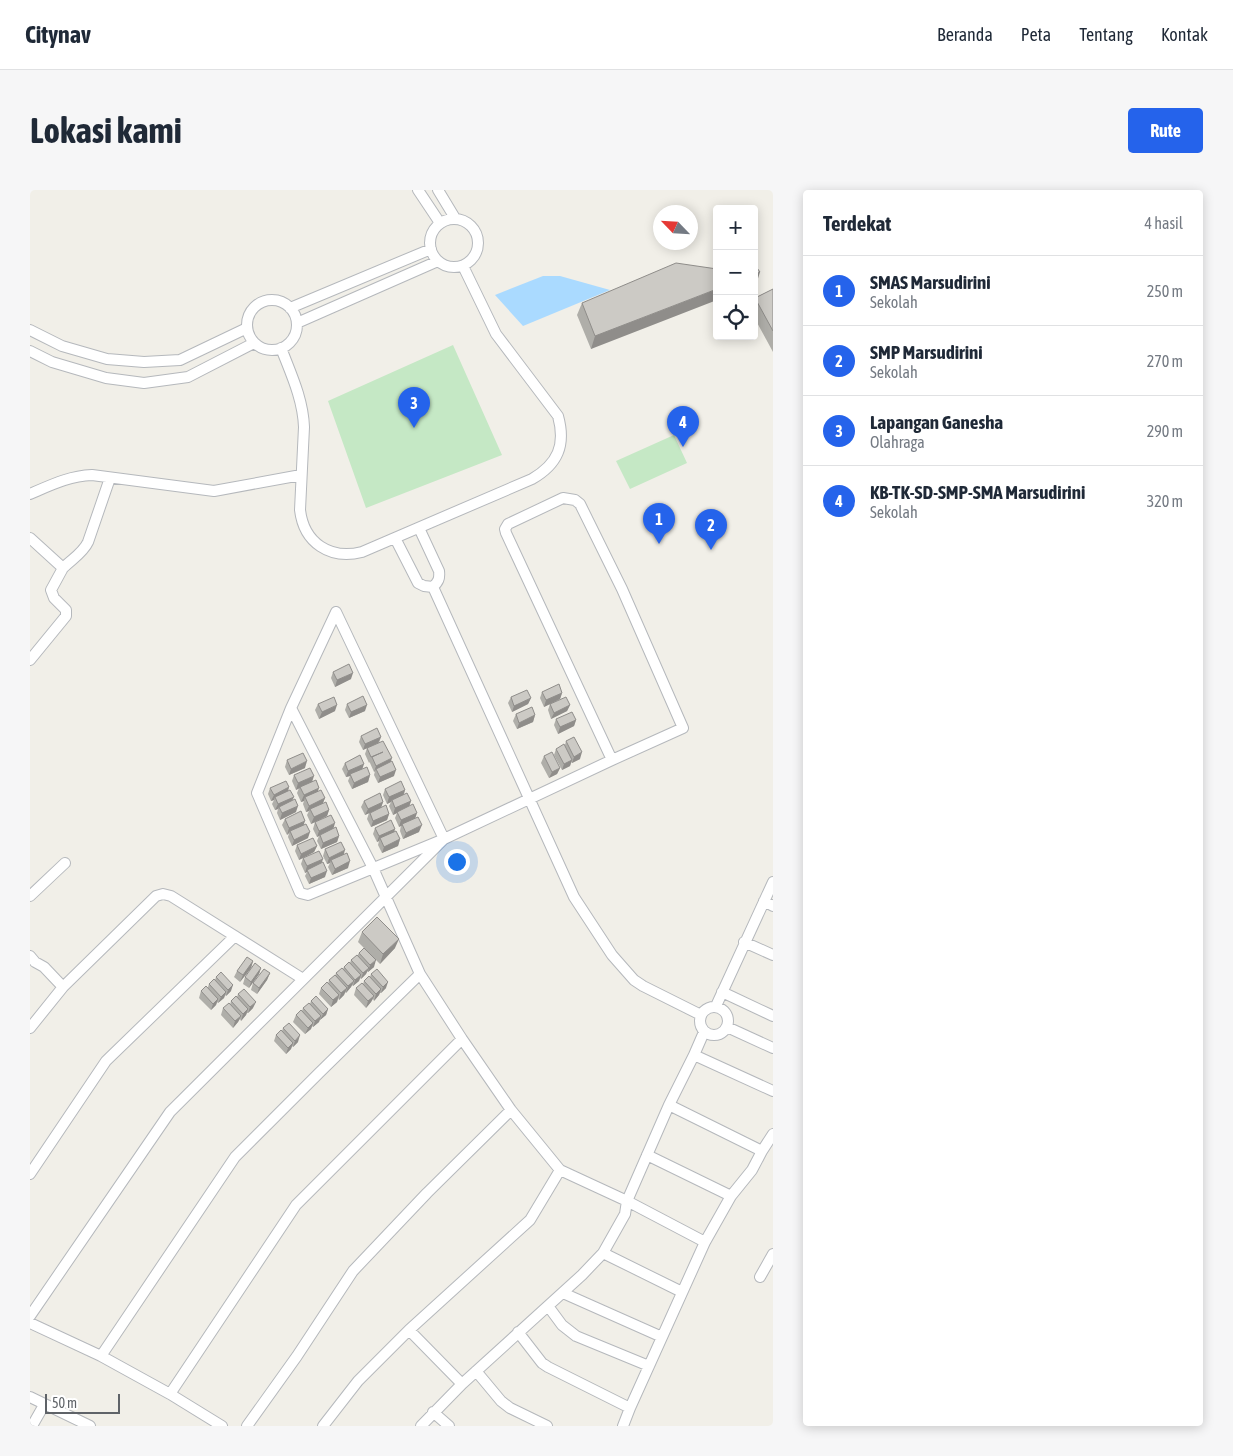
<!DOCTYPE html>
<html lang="id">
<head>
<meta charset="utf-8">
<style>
	:root { --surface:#fff; --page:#f6f6f7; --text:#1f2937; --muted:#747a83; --line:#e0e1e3; --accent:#2563eb }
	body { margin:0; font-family:"Asap Condensed",sans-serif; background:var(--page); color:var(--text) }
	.controls { position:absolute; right:15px; top:15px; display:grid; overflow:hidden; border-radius:5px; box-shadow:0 2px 12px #0003 }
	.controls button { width:45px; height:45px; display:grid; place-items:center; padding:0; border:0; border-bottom:1px solid var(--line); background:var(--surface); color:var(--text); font:25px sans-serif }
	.compass { position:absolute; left:623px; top:15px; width:45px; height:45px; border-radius:50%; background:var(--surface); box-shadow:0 2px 12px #0003; rotate:295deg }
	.scale { position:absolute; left:15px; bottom:12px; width:75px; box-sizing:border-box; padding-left:5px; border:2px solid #5f6368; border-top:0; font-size:14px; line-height:18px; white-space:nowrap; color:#5f6368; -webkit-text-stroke:4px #fff; paint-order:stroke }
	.you { position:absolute; left:426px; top:671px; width:18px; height:18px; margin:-12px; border:4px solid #fff; border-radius:50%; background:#1a73e8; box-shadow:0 0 0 8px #1a73e833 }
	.badge { display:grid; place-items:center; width:32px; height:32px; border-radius:50%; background:var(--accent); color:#fff; font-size:16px; font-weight:700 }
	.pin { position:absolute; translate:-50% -41px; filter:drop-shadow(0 1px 2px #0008) }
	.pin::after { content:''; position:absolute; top:26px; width:18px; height:15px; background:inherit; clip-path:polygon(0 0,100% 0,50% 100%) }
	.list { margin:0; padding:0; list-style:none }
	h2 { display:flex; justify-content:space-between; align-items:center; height:65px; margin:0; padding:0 20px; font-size:21px }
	h2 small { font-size:16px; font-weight:400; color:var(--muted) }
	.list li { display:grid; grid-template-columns:32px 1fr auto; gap:15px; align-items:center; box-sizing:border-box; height:70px; padding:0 20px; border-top:1px solid var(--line) }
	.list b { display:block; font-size:19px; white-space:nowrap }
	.list p { margin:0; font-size:16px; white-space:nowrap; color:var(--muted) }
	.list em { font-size:16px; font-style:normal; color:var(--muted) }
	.icon { flex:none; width:28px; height:28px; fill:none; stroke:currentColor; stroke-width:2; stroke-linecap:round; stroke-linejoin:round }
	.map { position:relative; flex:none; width:743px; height:1236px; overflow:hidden; border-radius:5px }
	header { display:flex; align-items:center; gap:30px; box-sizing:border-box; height:70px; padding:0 25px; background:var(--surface); border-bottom:1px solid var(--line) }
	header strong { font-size:24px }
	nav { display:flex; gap:28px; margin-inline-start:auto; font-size:18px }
	.intro { display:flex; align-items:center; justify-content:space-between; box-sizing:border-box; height:120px; padding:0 30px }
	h1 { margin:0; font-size:35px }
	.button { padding:12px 22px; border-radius:5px; background:var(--accent); color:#fff; font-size:18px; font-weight:700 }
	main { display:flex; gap:30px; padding:0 30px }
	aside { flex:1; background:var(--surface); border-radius:5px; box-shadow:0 2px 12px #0003 }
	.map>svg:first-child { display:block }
</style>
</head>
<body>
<header>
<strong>Citynav</strong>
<nav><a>Beranda</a><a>Peta</a><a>Tentang</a><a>Kontak</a></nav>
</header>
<div class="intro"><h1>Lokasi kami</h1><a class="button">Rute</a></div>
<main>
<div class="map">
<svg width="743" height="1236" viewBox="0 0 743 1236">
	<rect width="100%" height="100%" fill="#f1efe8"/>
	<path fill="#c5e8c5" d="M423 155 472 265 336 318 298 211Z
		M644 245 657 273 600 299 586 271Z"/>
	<path fill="#aadaff" d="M513 86H530L580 100 493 136 465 105Z"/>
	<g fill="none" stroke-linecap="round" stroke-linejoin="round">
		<g stroke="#b5b8bc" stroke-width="12">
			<path id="minor" d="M388 0 410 33
				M408 0 425 28
				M400 53a24 24 0 1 1 48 0a24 24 0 1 1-48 0Z
				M217 135a25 25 0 1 1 50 0a25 25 0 1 1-50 0Z
				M260 118 401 59
				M267 133 408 71
				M0 140 32 156 77 169 114 172 150 170 217 138
				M251 158C261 184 273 209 274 237L270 320C274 353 300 370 332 362L502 289C528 274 536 255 528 226L466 144 433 76
				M0 161 22 172 76 188 114 193 158 187 224 153
				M0 304C21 295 39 286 62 285L184 301 271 285
				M389 338 409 381C410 389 408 392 403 397
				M0 348 33 378C42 369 53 363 58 352L80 288
				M365 348 388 393 394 396 403 397
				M403 397 544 707 582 765 604 790 613 796 671 825
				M306 422 261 518 227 603 270 703 278 705 414 649 582 570 653 538 592 399 550 314 545 310 533 308 478 334 475 339 476 343 582 570
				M0 470 36 426V420L24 408 21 400 33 378
				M261 518 343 678 390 784 432 849 481 920 530 980 597 1011 675 1052 701 1006 722 980 732 961 743 944
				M0 706 35 673
				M734 711 743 716
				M714 752 743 765
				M0 766 5 772 14 777 33 797
				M692 802 743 826
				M686 816 743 692
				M670 831a14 14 0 1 1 28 0a14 14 0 1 1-28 0Z
				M697 837 743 858
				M0 838 33 797 126 706 133 704 141 706 273 789
				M664 865 674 842
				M639 915 732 961
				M617 965 701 1006
				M0 984 76 871 205 746
				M573 1063 652 1102
				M730 1087 743 1064
				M533 1103 632 1147
				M518 1116 532 1135 546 1146 619 1176
				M0 1126 140 922 414 649 306 422
				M0 1133 71 1166 140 1204 192 1236
				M379 1140 432 1194 391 1236
				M488 1142 512 1173 518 1177 600 1218 593 1236
				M71 1166 205 967 289 883 390 784
				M446 1181 471 1211 480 1218 517 1236
				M432 1194 552 1085 573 1063 595 1024 597 1011 639 915 664 865 743 901
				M140 1204 266 1015 432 849
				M0 1207 60 1236
				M600 1218 675 1052
				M403 1222 419 1236
				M2 1236 14 1215
				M217 1236 267 1166 323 1081 397 1003 481 920
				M293 1236 328 1191 379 1140 500 1030 530 980"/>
		</g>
		<use href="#minor" stroke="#fff" stroke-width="10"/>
	</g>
	<path fill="#afaea9" d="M687 79 561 159 547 125 552 113Z
		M743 99V162L724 127 725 108Z
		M303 482 321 489 305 497 301 488Z
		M512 502 532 503 530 509 514 517 510 508Z
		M481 507 501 508 498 514 482 522 478 513Z
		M288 514 305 521 289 529 285 520Z
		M317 514 335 521 319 528 315 520Z
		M520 514 540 515 537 521 521 529 518 520Z
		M486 524 505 525 503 532 487 539 483 531Z
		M526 529 546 530 544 536 528 544 524 535Z
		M331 546 351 547 349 553 361 572 364 586 348 593 344 585 345 581 344 582 340 573V572L339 573 335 564 337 558 333 560 329 552Z
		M536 551 550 569 542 573 541 572 540 576 532 580 524 565 526 559 535 555Z
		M514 566 530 578 527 584 519 588 511 573Z
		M257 570 275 578 259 585 255 577Z
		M315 573 332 579 340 585 338 592 322 599 318 591 320 586 316 587 312 579Z
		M264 585 282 591 288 601 295 608 293 613 299 620 297 626 281 634 277 625 279 621 276 622 273 614 274 611 271 612 267 603 269 598 266 600 262 591Z
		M259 597 258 601 262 610 266 622 250 630 247 623 248 619 245 620 242 614 244 610 241 611 238 604 240 598Z
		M355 599 375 600 374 604 381 611 379 616 385 628 389 642 373 649 370 641 371 635 369 637 365 628 367 623 363 625 359 616 361 612 357 614 353 605Z
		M334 611 353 612 351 617 359 624 357 630 341 637 337 629 339 623 335 625 331 617Z
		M255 629 274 635 278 648 262 656 258 647 259 643 257 645 252 635Z
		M285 632 303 638 309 646 307 652 291 659 287 651 289 646 287 647 283 639Z
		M345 638 365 639 364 642 370 649 368 656 352 663 348 655 349 651 347 652 343 644Z
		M267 655 287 656 284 662 269 670 265 661Z
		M295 659 314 664 318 678 302 685 298 677 300 673 297 674 293 666Z
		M273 668 292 673 295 687 279 694 275 686 277 682 275 683 271 674Z
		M332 742 365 758 350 774 328 752Z
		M329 763 344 777 338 782 337 781 336 784 331 789 330 788 329 791 323 796 322 795 321 797 316 803 315 802 314 805 309 810 308 808 307 812 301 817 289 804 291 798 298 794 299 790 305 786 306 783 313 779 314 777 320 773 321 770 327 766Z
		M223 771 221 778 210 792 204 787 207 781Z
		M231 778 229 784 219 798 213 794 215 787Z
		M240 783 237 790 227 804 221 800 223 793Z
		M341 784 356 798 351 803H350L349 805 344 811 343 809 341 812 336 818 324 805 326 798 333 794 334 791 340 787Z
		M186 787 201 801 196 806 195 805 194 808 188 813 187 812 186 815 181 820 169 808 171 801 178 797 179 794 185 790Z
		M208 804 223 818 218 823H217L216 825 211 831 210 829 208 832 203 838 191 825 193 818 200 815 201 811 207 807Z
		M281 811 298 819 296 825 290 830V829L289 832 283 837 282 836 281 839 275 844 263 832 266 825 272 821 273 818 280 814Z
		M253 838 268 852 263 857 262 856 261 859 256 864 244 851 246 845 252 841Z"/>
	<path fill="#8f8d8a" d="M730 82 726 95H724V85Z
		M687 99V110L561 159 565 146Z
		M323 483 321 489 305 497 307 490Z
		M532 503 530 509 514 517 516 510Z
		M501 508 498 514 482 522 484 516Z
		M307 515 305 521 289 529 292 522Z
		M337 515 335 521 319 528 321 522Z
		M540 515 537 521 521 529 524 523Z
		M505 525 503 532 487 539 489 533Z
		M546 530 544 536 528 544 530 537Z
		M351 547 348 553 333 560 335 554Z
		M552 562 550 569 542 573 544 567Z
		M362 568 360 574 346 579 345 581 344 582 346 576Z
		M542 570 540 576 532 580 534 574Z
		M277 571 275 578 259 585 261 579Z
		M334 574 332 580 320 584V586L316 587 318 581Z
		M530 578 527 584 519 588 522 582Z
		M366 580 364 586 348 593 350 587Z
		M340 585 338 592 322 599 324 593Z
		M284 586 282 592 266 600 268 593Z
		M259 597 257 604 245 607 244 610 241 611 244 605Z
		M289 598 287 604 275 607 274 611 271 612 274 605Z
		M375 600 373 606 362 610 361 612 357 614 359 607Z
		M264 607 261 613 249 617 248 619 245 620 248 614Z
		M295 608 292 615 280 619 279 621 276 622 279 616Z
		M381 611 379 617 363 625 365 618Z
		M353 612 351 618 335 625 338 619Z
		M268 616 266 622 250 630 252 623Z
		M299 620 297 626 281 634 284 627Z
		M387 623 385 629 369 637 371 630Z
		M359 624 357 630 341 637 343 631Z
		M275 631 273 637 260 641 259 643 257 645 259 638Z
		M305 633 303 640 290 645 289 646 287 647 289 641Z
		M392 635 389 642 373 649 376 643Z
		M365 639 363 645 350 648 349 651 347 652 349 646Z
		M280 642 278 648 262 656 264 650Z
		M309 646 307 652 291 659 293 653Z
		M370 649 368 656 352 663 354 657Z
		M287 656 284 662 269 670 271 664Z
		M315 660 313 667 301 670 300 673 297 674 299 668Z
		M293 669 291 675 277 680V682L275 683 277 676Z
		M320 671 318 678 302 685 305 679Z
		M297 681 295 687 279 694 281 688Z
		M369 749 365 758 350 774 353 764Z
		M346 770 344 777 338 782 340 775Z
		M223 771 221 778 210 792 213 785Z
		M231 778 229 784 219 798 221 792Z
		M339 778 336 784 331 789 333 783Z
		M240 783 237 790 227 804 229 798Z
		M331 785 329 791 323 796 325 790Z
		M324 791 321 797 316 803 318 796Z
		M358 792 356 798 351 803 353 797Z
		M203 795 201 801 196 806 198 800Z
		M317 798 314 805 309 810 311 803Z
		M351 799 349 805 344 811 346 804Z
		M196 802 194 808 188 813 191 807Z
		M309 805 307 812 301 817 303 810Z
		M344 806 341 812 336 818 338 811Z
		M188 809 186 815 181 820 183 814Z
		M226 812 223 818 218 823 220 817Z
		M218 819 216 825 211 831 213 824Z
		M298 819 296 825 290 830 293 824Z
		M211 826 208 832 203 838 205 831Z
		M291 826 289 832 283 837 285 831Z
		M283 833 281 839 275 844 278 838Z
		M270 845 268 852 263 857 265 851Z
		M263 853 261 859 256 864 258 858Z"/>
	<path fill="#cccac5" stroke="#8f8d8a" d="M646 73 687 79V99L565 146 552 113Z
		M724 74 730 82 724 85Z
		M743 99V141L725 108Z
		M319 474 323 483 307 490 303 482Z
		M529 494 532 503 516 510 512 502Z
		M497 500 501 508 484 516 481 507Z
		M333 506 337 515 321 522 317 514Z
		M304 507 307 515 292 522 288 514Z
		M536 507 540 515 524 523 520 514Z
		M502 517 505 525 489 533 486 524Z
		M542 522 546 530 530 537 526 529Z
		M347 538 351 547 335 554 331 546Z
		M544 547 552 562 544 567 536 551Z
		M353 551 362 568 346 576 342 567 353 562 341 567 337 558Z
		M534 554 542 570 534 574 526 559Z
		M522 562 530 578 522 582 514 566Z
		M273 563 277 571 261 579 257 570Z
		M330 565 334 574 318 581 315 573Z
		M362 571 366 580 350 587 346 579Z
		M337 577 340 585 324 593 320 584Z
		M280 578 284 586 268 593 264 585Z
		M286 590 289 598 274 605 270 597Z
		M256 591 259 597 244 605 240 598Z
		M371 591 375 600 359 607 355 599Z
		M260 600 264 607 248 614 245 607Z
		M291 600 295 608 279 616 275 607Z
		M350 603 353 612 338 619 334 611Z
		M377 603 381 611 365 618 362 610Z
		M265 609 268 616 252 623 249 617Z
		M296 612 299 620 284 627 280 619Z
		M383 614 387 623 371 630 367 622Z
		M356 615 359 624 343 631 340 623Z
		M271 621 275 631 259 638 255 629Z
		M301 625 305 633 289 641 285 632Z
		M388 627 392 635 376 643 372 634Z
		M361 630 365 639 349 646 345 638Z
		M276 634 280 642 264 650 260 641Z
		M306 637 309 646 293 653 290 645Z
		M366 641 370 649 354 657 350 648Z
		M283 648 287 656 271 664 267 655Z
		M311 652 315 660 299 668 295 659Z
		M289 661 293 669 277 676 273 668Z
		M317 663 320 671 305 679 301 670Z
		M293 672 297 681 281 688 277 680Z
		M347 727 369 749 353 764 332 742Z
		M334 758 346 770 340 775 329 763Z
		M327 765 339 778 333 783 321 770Z
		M217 767 223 771 213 785 207 781Z
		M319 772 331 785 325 790 314 777Z
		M225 773 231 778 221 792 215 787Z
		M312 778 324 791 318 796 306 783Z
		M234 779 240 783 229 798 223 793Z
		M347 779 358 792 353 797 341 784Z
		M191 782 203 795 198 800 186 787Z
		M305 785 317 798 311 803 299 790Z
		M339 786 351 799 346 804 334 791Z
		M184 789 196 802 191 807 179 794Z
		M297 792 309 805 303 810 291 798Z
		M332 793 344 806 338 811 326 798Z
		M176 796 188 809 183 814 171 801Z
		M214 799 226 812 220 817 208 804Z
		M206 806 218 819 213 824 201 811Z
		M286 806 298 819 293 824 281 811Z
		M199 813 211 826 205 831 193 818Z
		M279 813 291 826 285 831 273 818Z
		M271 820 283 833 278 838 266 825Z
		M259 833 270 845 265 851 253 838Z
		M251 840 263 853 258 858 246 845Z"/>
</svg>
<div class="controls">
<button>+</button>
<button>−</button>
<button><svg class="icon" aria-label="locate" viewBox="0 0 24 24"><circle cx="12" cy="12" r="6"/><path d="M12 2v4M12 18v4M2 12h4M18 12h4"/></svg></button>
</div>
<svg class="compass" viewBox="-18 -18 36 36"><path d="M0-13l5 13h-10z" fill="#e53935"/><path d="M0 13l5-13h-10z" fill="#747a83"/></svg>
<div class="scale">50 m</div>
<div class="you"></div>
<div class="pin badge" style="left:629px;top:354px">1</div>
<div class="pin badge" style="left:681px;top:360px">2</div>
<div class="pin badge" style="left:384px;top:238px">3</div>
<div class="pin badge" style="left:653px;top:257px">4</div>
</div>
<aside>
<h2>Terdekat<small>4 hasil</small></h2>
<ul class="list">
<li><span class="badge">1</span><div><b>SMAS Marsudirini</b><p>Sekolah</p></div><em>250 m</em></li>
<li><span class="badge">2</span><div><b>SMP Marsudirini</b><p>Sekolah</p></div><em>270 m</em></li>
<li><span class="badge">3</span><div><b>Lapangan Ganesha</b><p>Olahraga</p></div><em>290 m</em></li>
<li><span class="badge">4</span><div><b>KB-TK-SD-SMP-SMA Marsudirini</b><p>Sekolah</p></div><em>320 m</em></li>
</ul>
</aside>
</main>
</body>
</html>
